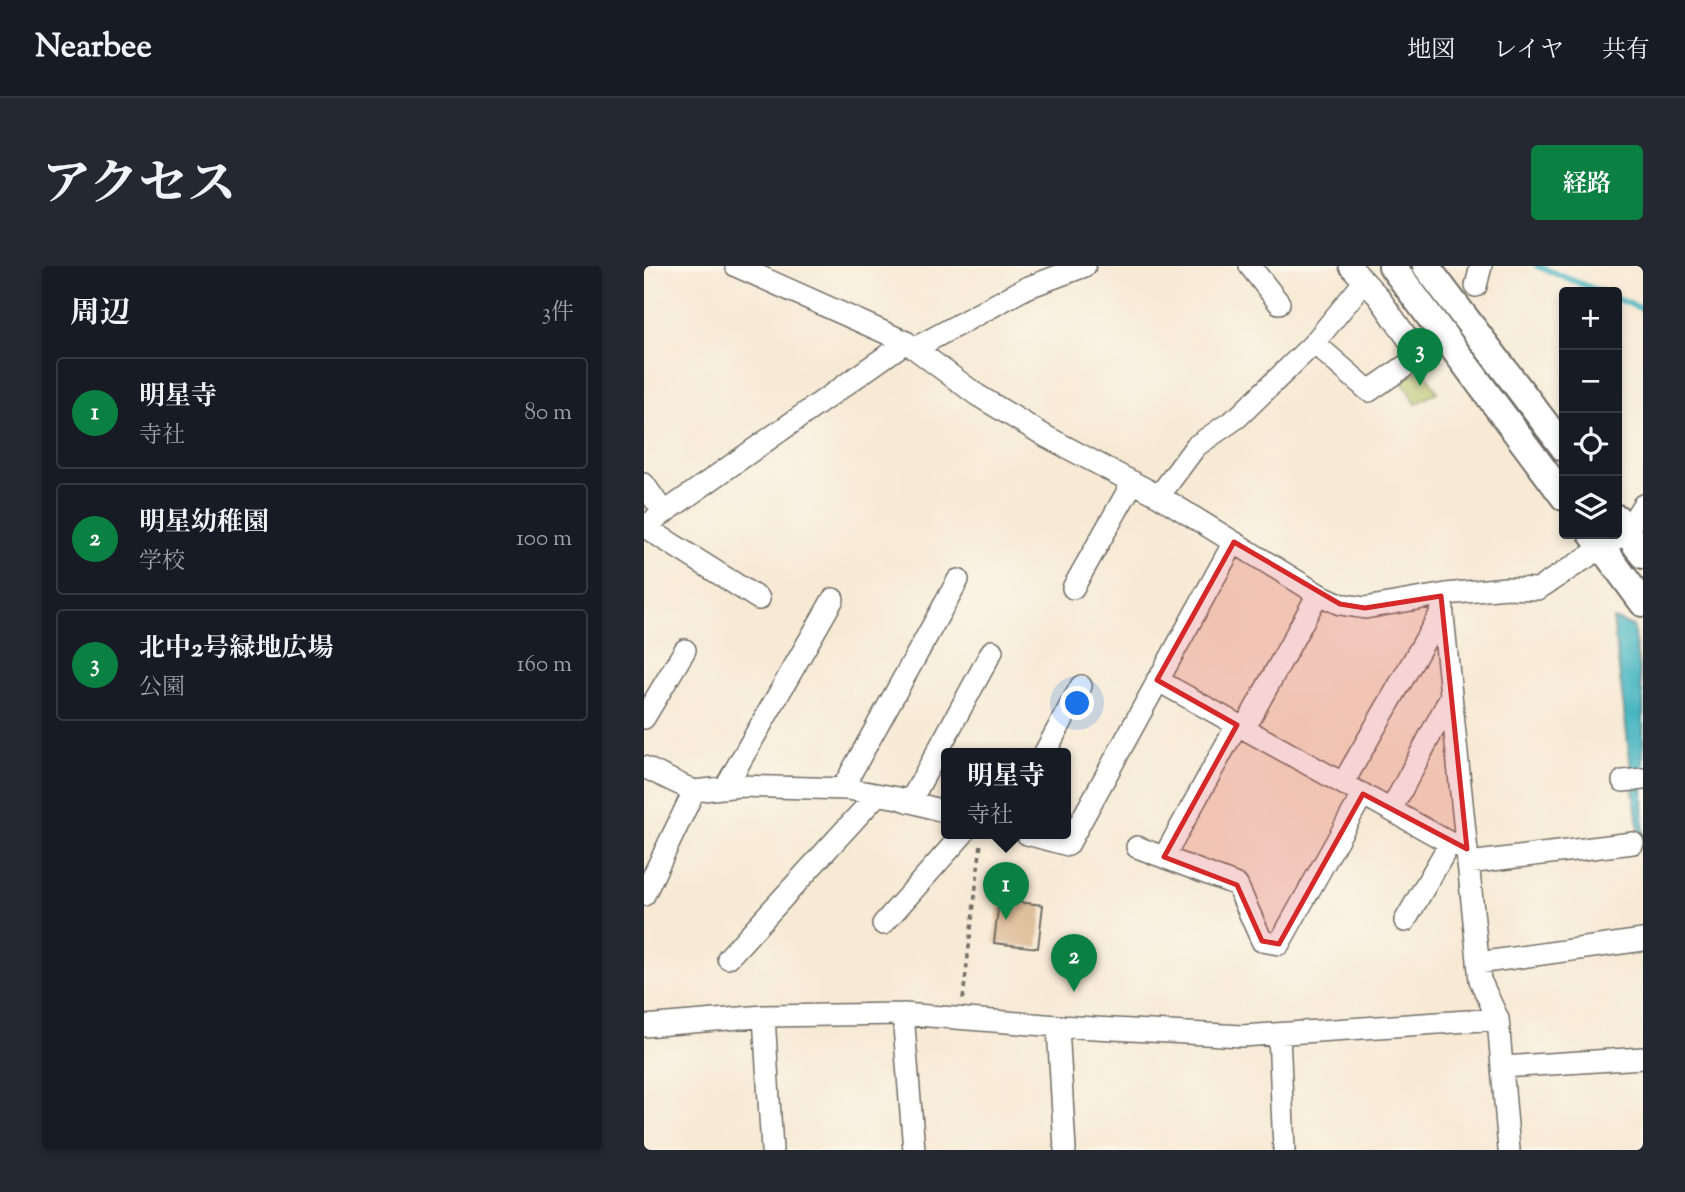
<!DOCTYPE html>
<html lang="ja">
<head>
<meta charset="utf-8">
<style>
	:root { --surface:#171b24; --page:#242831; --text:#f1f3f6; --muted:#9ea1a6; --line:#363941; --accent:#0b8043 }
	body { margin:0; font-family:"Sorts Mill Goudy","Noto Serif JP",serif; background:var(--page); color:var(--text) }
	.controls { position:absolute; right:21px; top:21px; display:grid; overflow:hidden; border-radius:7px; box-shadow:0 4px 10px #0003 }
	.controls button { width:63px; height:63px; display:grid; place-items:center; padding:0; border:0; border-bottom:2px solid var(--line); background:var(--surface); color:var(--text); font:35px sans-serif }
	.you { position:absolute; left:434px; top:438px; width:24px; height:24px; margin:-18px; border:5px solid #fff; border-radius:50%; background:#1a73e8; box-shadow:0 0 0 10px #1a73e833 }
	.badge { display:grid; place-items:center; width:46px; height:46px; border-radius:50%; background:var(--accent); color:#fff; font-size:23px; font-weight:700 }
	.pin { position:absolute; translate:-50% -58px; filter:drop-shadow(0 2px 4px #0008) }
	.pin::after { content:''; position:absolute; top:37px; width:24px; height:21px; background:inherit; clip-path:polygon(0 0,100% 0,50% 100%) }
	.popup { position:absolute; left:297px; top:482px; width:130px; height:91px; box-sizing:border-box; display:grid; place-content:center; border-radius:7px; background:var(--surface); filter:drop-shadow(0 2px 5px #0005); font-size:23px; white-space:nowrap; color:var(--muted) }
	.popup b { font-size:26px; color:var(--text) }
	.popup::after { content:''; position:absolute; left:50%; top:100%; margin-left:-14px; border:14px solid transparent; border-top-color:var(--surface) }
	.list { margin:0; padding:0; list-style:none }
	h2 { display:flex; justify-content:space-between; align-items:center; height:91px; margin:0; padding:0 28px; font-size:30px }
	h2 small { font-size:23px; font-weight:400; color:var(--muted) }
	.list li { display:grid; grid-template-columns:46px 1fr auto; gap:21px; align-items:center; box-sizing:border-box; height:112px; margin:0 14px 14px; padding:0 14px; border:2px solid var(--line); border-radius:7px }
	.list b { display:block; font-size:26px; white-space:nowrap }
	.list p { margin:0; font-size:23px; white-space:nowrap; color:var(--muted) }
	.list em { font-size:23px; font-style:normal; color:var(--muted) }
	.icon { flex:none; width:38px; height:38px; fill:none; stroke:currentColor; stroke-width:2; stroke-linecap:round; stroke-linejoin:round }
	.map { position:relative; flex:none; width:999px; height:884px; overflow:hidden; border-radius:7px }
	header { display:flex; align-items:center; gap:42px; box-sizing:border-box; height:98px; padding:0 35px; background:var(--surface); border-bottom:2px solid var(--line) }
	header strong { font-size:33px }
	nav { display:flex; gap:38px; margin-inline-start:auto; font-size:24px }
	.intro { display:flex; align-items:center; justify-content:space-between; box-sizing:border-box; height:168px; padding:0 42px }
	h1 { margin:0; font-size:49px }
	.button { padding:18px 32px; border-radius:7px; background:var(--accent); color:#fff; font-size:24px; font-weight:700 }
	main { display:flex; gap:42px; padding:0 42px }
	aside { flex:1; background:var(--surface); border-radius:7px; box-shadow:0 4px 10px #0003 }
	.map>svg:first-child { display:block }
</style>
</head>
<body>
<header>
<strong>Nearbee</strong>
<nav><a>地図</a><a>レイヤ</a><a>共有</a></nav>
</header>
<div class="intro"><h1>アクセス</h1><a class="button">経路</a></div>
<main>
<aside>
<h2>周辺<small>3件</small></h2>
<ul class="list">
<li><span class="badge">1</span><div><b>明星寺</b><p>寺社</p></div><em>80 m</em></li>
<li><span class="badge">2</span><div><b>明星幼稚園</b><p>学校</p></div><em>100 m</em></li>
<li><span class="badge">3</span><div><b>北中2号緑地広場</b><p>公園</p></div><em>160 m</em></li>
</ul>
</aside>
<div class="map">
<svg width="999" height="884" viewBox="0 0 999 884">
	<rect width="100%" height="100%" fill="#fbf7ec"/>
	<filter id="ink" filterUnits="userSpaceOnUse"><feTurbulence type="fractalNoise" baseFrequency=".0143" numOctaves="2"/><feDisplacementMap in="SourceGraphic" scale="14" xChannelSelector="R" yChannelSelector="G"/><feConvolveMatrix kernelMatrix="1 2 1 2 8 2 1 2 1" color-interpolation-filters="sRGB"/></filter>
	<filter id="wash" filterUnits="userSpaceOnUse"><feTurbulence type="fractalNoise" baseFrequency=".00686" numOctaves="4" result="noise"/><feDisplacementMap in="SourceGraphic" scale="28" xChannelSelector="R" yChannelSelector="G"/><feGaussianBlur stdDeviation="1.57" result="paint"/><feColorMatrix in="noise" values="0 0 0 0 0 0 0 0 0 0 0 0 0 0 0 0 0 1.4 0 .05"/><feComposite in="paint" operator="in"/></filter>
	<g filter="url(#wash)">
		<rect width="100%" height="100%" fill="#f7e9d4"/>
		<path fill="#b2c062" stroke="#6e7646" stroke-width="2" d="M779 102 793 126 772 138 758 115Z"/>
		<path fill="#47b5c1" stroke="#397076" stroke-width="2" d="M969 353 989 360 999 434V509L988 510Z
			M999 514V596L988 515Z"/>
		<g fill="none" stroke-linecap="round" stroke-linejoin="round">
			<path stroke="#47b5c1" stroke-width="6" d="M893 0 957 26
				M973 33 999 43"/>
		</g>
		<g id="blocks">
			<path fill="#ddbb96" d="M355 634 399 639 394 682 350 677Z"/>
		</g>
	</g>
	<g filter="url(#ink)">
		<use href="#blocks" fill-opacity="0" stroke="#726e66" stroke-width="2"/>
		<g fill="none" stroke-linecap="round" stroke-linejoin="round">
			<g stroke="#726e66" stroke-width="24">
				<path id="minor" d="M92 0 262 76 333 129 403 171 515 230 674 328 696 338 721 342 802 328 862 322 894 323 982 266 999 239
					M606 0 635 37
					M832 20 837 0
					M670 77 725 125 776 90 734 30 706 0
					M271 82 382 22 441 0
					M0 218 20 247
					M515 230 552 180 594 151 670 77 720 16
					M0 261 262 76
					M1 261 115 333
					M429 322 489 216
					M797 330 836 714 854 753 865 884
					M513 414 806 577 823 583
					M0 452 41 384
					M600 463 674 328
					M400 488 437 420
					M0 501 50 525 96 520 204 523 254 532 302 546
					M979 515 999 513
					M699 517 799 343
					M82 520 189 333
					M198 523 314 314
					M266 536 348 385
					M747 544 807 430
					M383 568 424 579 590 276
					M493 581 593 619 618 675 635 678 719 528
					M520 591 593 459
					M824 597 989 577
					M0 629 50 525
					M761 655 806 577
					M239 658 319 568
					M84 692 233 529
					M834 697 999 674
					M259 748 270 884
					M120 750 128 884
					M0 760 120 750 259 748 414 760 598 770 854 753
					M414 760 421 884
					M635 768 640 884
					M858 801 999 792"/>
			</g>
			<g stroke="#726e66" stroke-width="30">
				<path id="tertiary" d="M748 0 920 231
					M782 0 920 182
					M973 252 999 289
					M948 268 999 337"/>
			</g>
			<path stroke="#726e66" stroke-width="3.5" stroke-dasharray="5 5" stroke-linecap="butt" d="M319 733 337 577"/>
			<use href="#minor" stroke="#fff" stroke-width="21"/>
			<use href="#tertiary" stroke="#fff" stroke-width="26"/>
		</g>
	</g>
	<path fill="#d62828" fill-opacity="0.2" stroke="#d62828" stroke-width="5" stroke-linejoin="round" d="M590 276 696 338 721 342 797 330 823 583 719 528 635 678 618 675 593 619 520 591 593 459 513 414Z"/>
</svg>
<div class="controls">
<button>+</button>
<button>−</button>
<button><svg class="icon" aria-label="locate" viewBox="0 0 24 24"><circle cx="12" cy="12" r="6"/><path d="M12 2v4M12 18v4M2 12h4M18 12h4"/></svg></button>
<button><svg class="icon" aria-label="layers" viewBox="0 0 24 24"><path d="M12 4l9 5-9 5-9-5zM3 14l9 5 9-5"/></svg></button>
</div>
<div class="you"></div>
<div class="pin badge" style="left:362px;top:654px">1</div>
<div class="popup"><b>明星寺</b>寺社</div>
<div class="pin badge" style="left:430px;top:726px">2</div>
<div class="pin badge" style="left:776px;top:120px">3</div>
</div>
</main>
</body>
</html>
